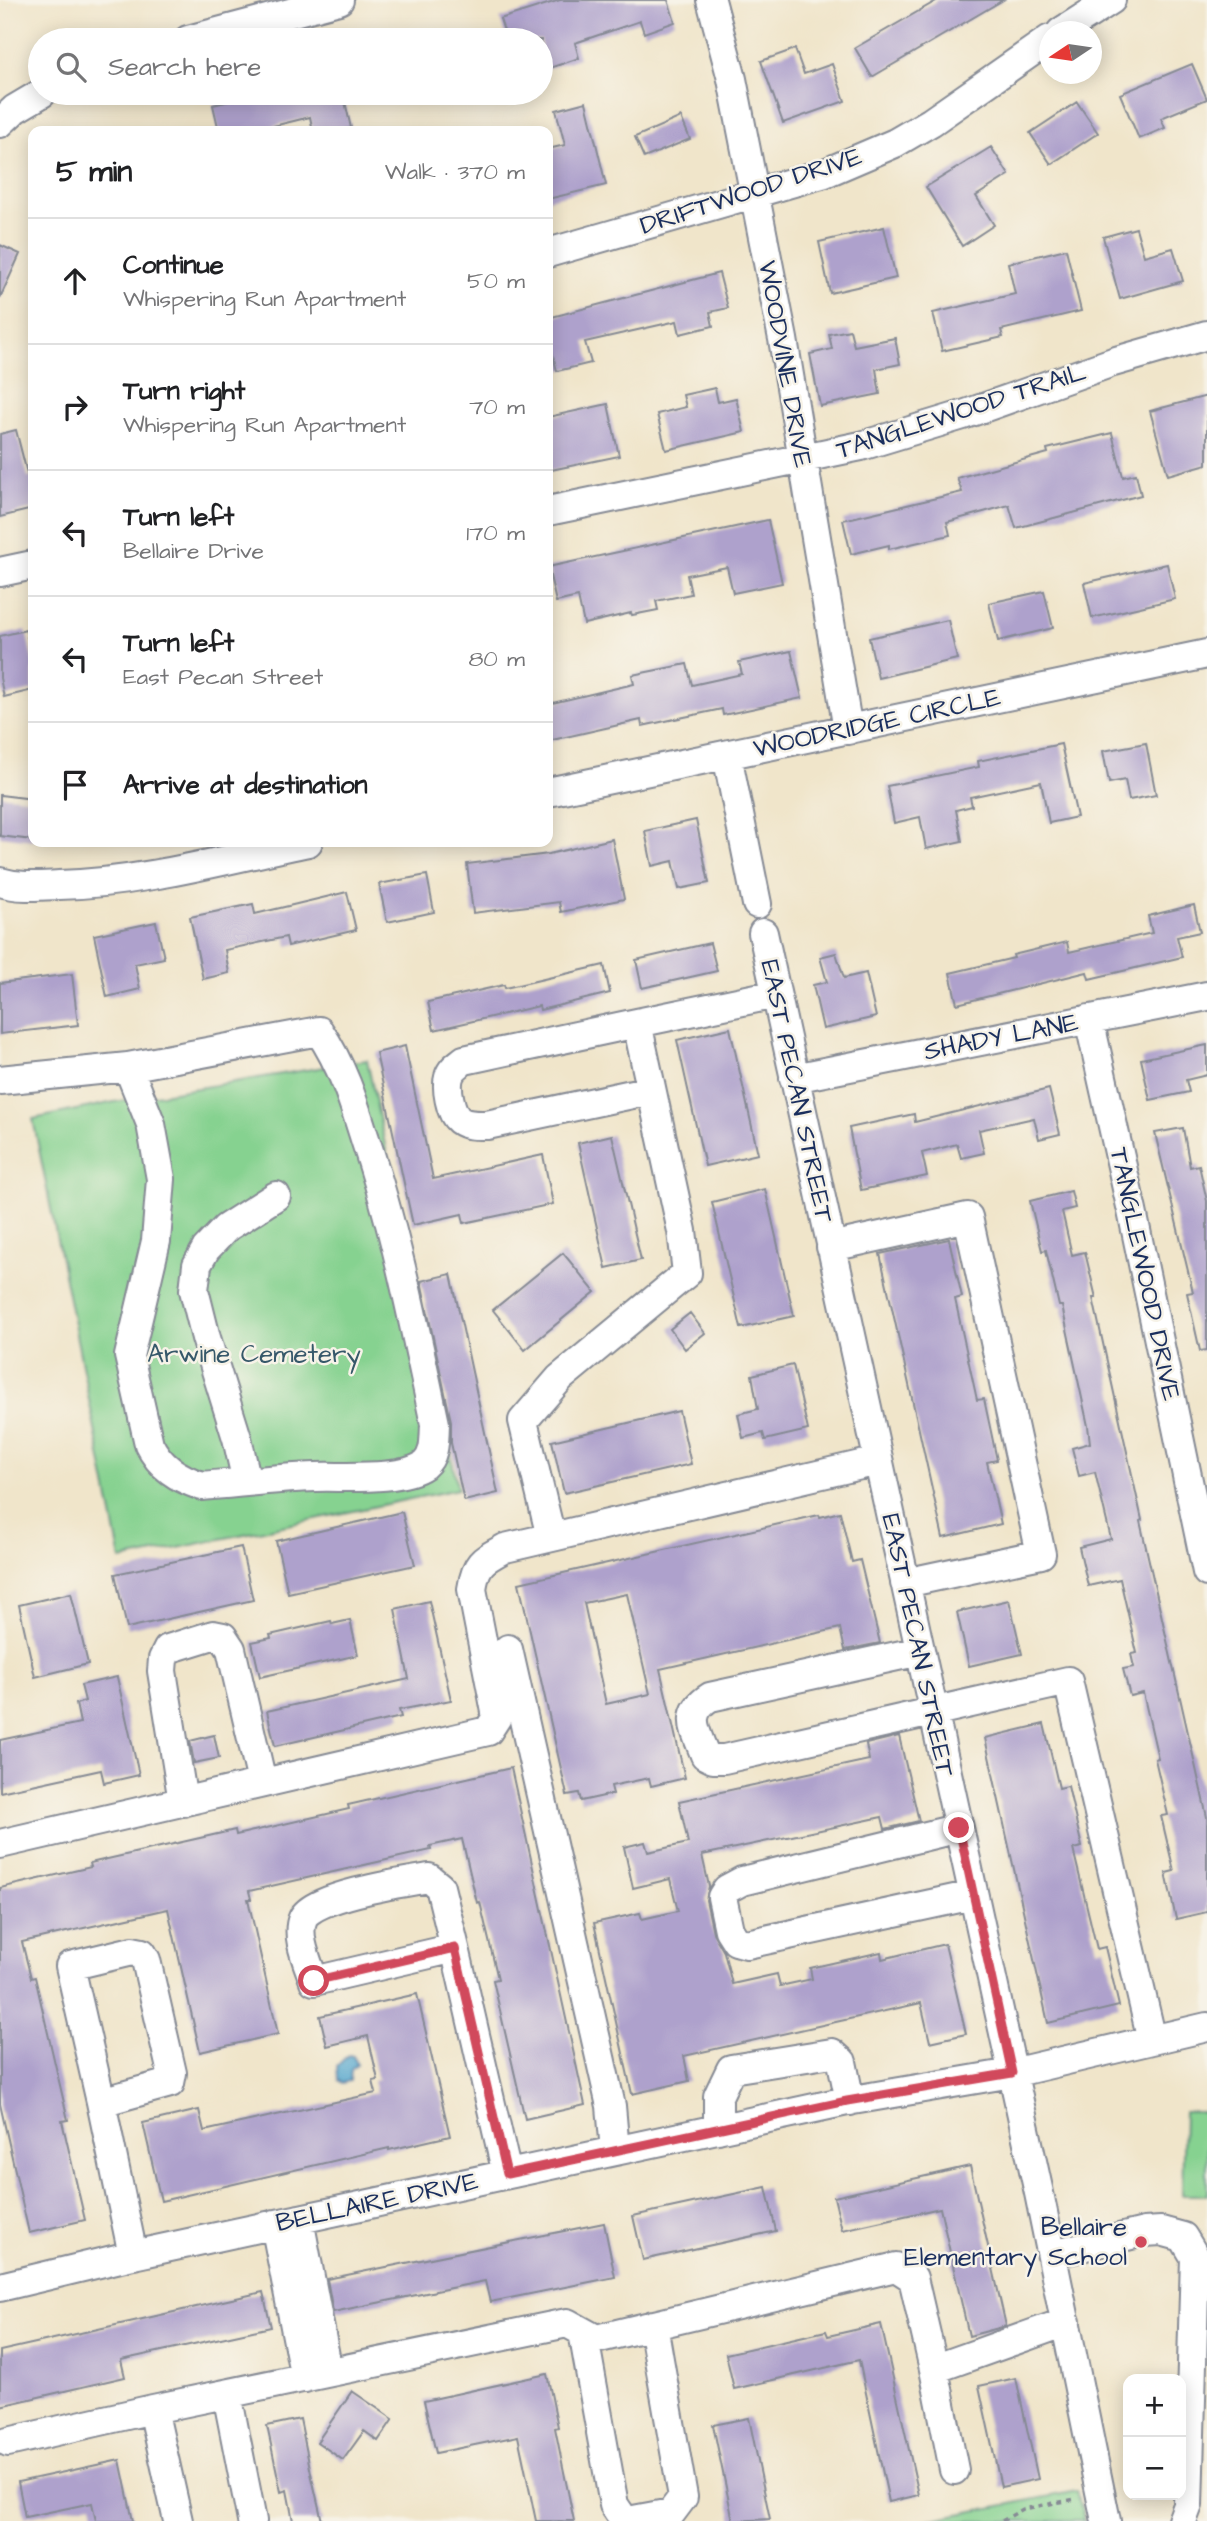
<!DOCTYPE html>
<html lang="en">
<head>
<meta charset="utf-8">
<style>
	:root { --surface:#fff; --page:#f6f6f6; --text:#202124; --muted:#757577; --line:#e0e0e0 }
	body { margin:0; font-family:"Architects Daughter",sans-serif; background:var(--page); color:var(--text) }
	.controls { position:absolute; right:21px; bottom:21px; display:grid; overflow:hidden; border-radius:14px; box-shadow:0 4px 18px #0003 }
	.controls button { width:63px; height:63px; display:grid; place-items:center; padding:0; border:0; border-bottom:2px solid var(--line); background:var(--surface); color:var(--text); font:35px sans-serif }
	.compass { position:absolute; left:1039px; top:21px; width:63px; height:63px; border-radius:50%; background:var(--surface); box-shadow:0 4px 18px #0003; rotate:257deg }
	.stop { position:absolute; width:21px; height:21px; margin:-16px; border:5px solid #d1495b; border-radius:50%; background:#fff }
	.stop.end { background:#d1495b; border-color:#fff; box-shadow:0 2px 7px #0008 }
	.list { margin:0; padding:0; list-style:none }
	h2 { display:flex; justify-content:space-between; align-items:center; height:91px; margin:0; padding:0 28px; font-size:30px }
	h2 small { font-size:23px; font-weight:400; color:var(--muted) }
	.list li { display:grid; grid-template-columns:46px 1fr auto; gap:21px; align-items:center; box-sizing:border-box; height:126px; padding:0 28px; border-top:2px solid var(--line) }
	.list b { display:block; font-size:26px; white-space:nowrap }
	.list p { margin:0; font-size:23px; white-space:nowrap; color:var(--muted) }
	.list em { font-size:23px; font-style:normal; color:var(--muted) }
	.icon { flex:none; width:38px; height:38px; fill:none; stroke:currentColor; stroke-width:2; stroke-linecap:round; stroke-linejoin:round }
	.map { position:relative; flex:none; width:1207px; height:2521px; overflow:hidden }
	.search { position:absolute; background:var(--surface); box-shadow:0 4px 18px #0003; left:28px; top:28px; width:525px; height:77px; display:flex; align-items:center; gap:18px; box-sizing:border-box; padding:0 24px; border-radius:38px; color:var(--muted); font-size:26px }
	.panel { position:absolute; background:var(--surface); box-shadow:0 4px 18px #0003; left:28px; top:126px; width:525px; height:721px; border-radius:14px }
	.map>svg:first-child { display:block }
</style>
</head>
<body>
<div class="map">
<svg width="1207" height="2521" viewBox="0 0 1207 2521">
	<rect width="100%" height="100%" fill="#f7f3e8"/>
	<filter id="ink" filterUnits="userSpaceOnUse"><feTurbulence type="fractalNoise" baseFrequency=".0143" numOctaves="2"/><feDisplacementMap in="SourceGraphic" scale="14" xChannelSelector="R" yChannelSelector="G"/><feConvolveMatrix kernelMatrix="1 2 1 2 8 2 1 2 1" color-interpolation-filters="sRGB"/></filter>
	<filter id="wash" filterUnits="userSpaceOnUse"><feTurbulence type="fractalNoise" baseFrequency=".00686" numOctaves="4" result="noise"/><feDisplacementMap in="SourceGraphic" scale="28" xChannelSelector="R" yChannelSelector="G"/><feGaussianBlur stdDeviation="1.57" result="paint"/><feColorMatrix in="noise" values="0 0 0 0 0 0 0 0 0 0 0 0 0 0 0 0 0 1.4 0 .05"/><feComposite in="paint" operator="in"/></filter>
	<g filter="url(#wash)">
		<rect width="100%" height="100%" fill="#f0e5ca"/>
		<path fill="#86d290" stroke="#508077" stroke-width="2" d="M367 1060 458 1489 121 1560 33 1119 119 1101Z
			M1184 2112H1207V2195H1182Z
			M1077 2491 1084 2521H922Z"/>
		<path fill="#52a6cd" stroke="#366a96" stroke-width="2" d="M348 2055 353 2056 357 2064 351 2070 350 2081 342 2083 338 2080 337 2066Z"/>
		<g id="blocks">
			<path fill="#aea1cc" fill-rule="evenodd" d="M560 0H668L675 22 644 33 640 21 575 43 579 58 541 71V40H507L500 19Z
				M938 0H1003L872 77 855 48Z
				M795 49 804 74 832 64 845 101 783 123 761 61Z
				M1192 64 1207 99 1161 118 1165 128 1139 139 1120 94Z
				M264 93H343L351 128 337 131H313L310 117 253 131H219L213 105Z
				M586 102 606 185 548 199V149L565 145 556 110Z
				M1077 102 1098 133 1051 164 1030 133Z
				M681 117 690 139 644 158 635 137Z
				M991 147 1009 175 976 196 994 225 962 246 926 187Z
				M884 227 896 278 830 293 819 242Z
				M1136 228 1144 256 1173 248 1183 281 1120 299 1103 237Z
				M0 245 20 254 0 298Z
				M1066 249 1081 311 1001 330 1003 337 942 351 933 313 1015 294 1008 263Z
				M719 273 728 308 710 312 713 326 680 334 677 321 585 342 591 363 557 371 552 351 548 352V318Z
				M850 330 854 346 895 338 900 364 876 369 880 394 820 406 810 354 832 349 829 334Z
				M715 388 718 402 736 398 744 432 666 450 657 414 686 407 683 395Z
				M1207 396V464L1168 475 1150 411Z
				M608 404 619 456 551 470 548 455V417Z
				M16 430 28 477 33 476V509L0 517V434Z
				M1112 433 1123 477 1136 474 1141 495 1016 528 1009 505 947 522 950 535 889 549V545L851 554 843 520 962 492 957 478 1048 453 1047 449Z
				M768 520 782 583 733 593 727 567 687 575 691 594 656 601 658 610 632 615 631 613 584 624 578 597 556 602 548 567Z
				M1167 564 1175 599 1092 618 1084 583Z
				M1044 591 1053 628 998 641 989 603Z
				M948 620 957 659 878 678 869 638Z
				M26 630 33 663V690L4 697 0 678V636Z
				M791 651 802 698 723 715 722 709 642 726 641 720 548 741V704L634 684 632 675 687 664 692 685 742 674 739 662Z
				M1146 743 1156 795 1129 800 1125 780 1109 783 1103 751Z
				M1061 744 1077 817 1049 823 1041 782 970 797 972 806 956 810 962 841 926 849 920 817 894 823 887 786 979 767 978 761Z
				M0 795 33 799V840L0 836Z
				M696 820 709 883 679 889 673 861 652 866 645 831Z
				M612 839 624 899 561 912 559 902 473 913 467 864 549 854Z
				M427 875 434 912 387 922 379 884Z
				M347 892 356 930 288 946 286 937 225 950 229 973 203 979 190 917 253 904 255 914Z
				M1194 905 1200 932 1177 937 1182 957 1089 979 1087 972 957 1004 950 973 1014 958 1013 955 1067 942 1069 952 1152 933 1148 916Z
				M156 922 164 958 135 964 140 989 107 997 94 935Z
				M710 943 717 971 642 988 636 960Z
				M836 953 844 978 866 973 876 1017 823 1029 813 985 827 982 820 957Z
				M604 965 610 993 540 1010 539 1006 434 1030 428 1002 504 985 505 988Z
				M72 974 78 1025 0 1034V983Z
				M730 1028 758 1154 705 1166 677 1040Z
				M1207 1045V1075L1186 1080 1189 1092 1150 1100 1141 1059Z
				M405 1046 433 1179 543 1155 553 1204 464 1223 462 1214 413 1225 376 1053Z
				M1049 1089 1060 1134 1039 1139 1034 1118 979 1130 984 1153 961 1158 957 1144 922 1153 927 1176 861 1190 849 1128 914 1114 915 1122Z
				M1183 1128 1190 1167 1199 1165 1207 1201V1350L1200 1351 1187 1293 1193 1292 1155 1133Z
				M612 1135 641 1260 606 1268 578 1143Z
				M765 1189 794 1316 741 1328 712 1202Z
				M1071 1191 1075 1208 1062 1211 1072 1255 1085 1252 1096 1298H1093L1142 1520 1140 1521 1207 1817V1912L1176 1919 1166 1873 1174 1871 1161 1816 1168 1815 1155 1759 1158 1758 1143 1693 1130 1696 1123 1669 1134 1667 1131 1654 1137 1653 1120 1579 1088 1586 1079 1547 1111 1539 1095 1472 1079 1476 1072 1448 1090 1443 1088 1426 1062 1306H1059L1046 1250 1042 1251 1030 1201Z
				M949 1239 962 1297 955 1299 977 1400 984 1399 997 1460 987 1462 1001 1524 943 1538 880 1254Z
				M563 1253 595 1292 525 1350 493 1310Z
				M451 1274 498 1493 464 1501 451 1443V1421L421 1281Z
				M690 1313 705 1333 685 1349 670 1329Z
				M793 1365 808 1430 765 1440 763 1433 743 1438 738 1414 758 1409 752 1375Z
				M679 1411 691 1464 564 1493 552 1441Z
				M402 1512 415 1565 288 1593 276 1541Z
				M840 1512 852 1562 860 1560 880 1643 845 1650 840 1628 660 1669 685 1778 651 1786 649 1778 611 1786 613 1794 581 1801 579 1793 567 1795 519 1583 819 1515 820 1517ZM627 1594 650 1694 606 1704 584 1603Z
				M241 1547 253 1600 127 1628 115 1574Z
				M71 1593 88 1664 35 1677 19 1605Z
				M1009 1600 1022 1654 969 1666 957 1612Z
				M429 1601 451 1700 399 1710 401 1717 275 1746 267 1711 409 1679 395 1609Z
				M350 1620 358 1655 260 1677 252 1642 271 1638 270 1635 331 1621 332 1624Z
				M117 1677 139 1775 104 1783 101 1770 0 1792V1740L80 1723 76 1704 85 1701 81 1685Z
				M1044 1724 1059 1788 1068 1786 1082 1847 1073 1849 1097 1949 1105 1947 1119 2006 1048 2023 985 1738Z
				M214 1735 219 1758 194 1763 190 1741Z
				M899 1736 919 1821 885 1829 882 1817 702 1855 709 1886 706 1900 713 1933 724 1952 732 1984 777 1974 780 1986 812 1979 810 1968 881 1952 882 1959 945 1944 966 2034 930 2042 921 2003 684 2056 689 2081 632 2094 594 1923 640 1913 642 1919 678 1911 670 1879 633 1888 624 1847 645 1842 648 1852 688 1843 679 1801 869 1760 866 1744Z
				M511 1768 585 2105 525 2119 493 1980 498 1979 480 1902 477 1903 462 1839 430 1846 431 1850 249 1891 251 1899H248L278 2034 200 2052 168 1909 22 1942 31 1978 35 1977 68 2120 62 2121 85 2220 29 2233 0 2104V1888L91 1867 90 1863 235 1830 236 1835 349 1809 348 1805Z
				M417 1994 450 2136 389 2150V2148L161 2201 143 2123 199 2110 204 2131 376 2093 373 2081 378 2080 368 2036 327 2046 320 2016Z
				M970 2166 1006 2326 969 2336 940 2208 842 2230 834 2197Z
				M766 2187 776 2231 643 2260 633 2216Z
				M604 2223 615 2277 490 2302 485 2281 333 2312 327 2279Z
				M263 2292 271 2327 121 2360 125 2377 0 2406V2351Z
				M881 2324 919 2495 889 2502 859 2360 734 2389 726 2354 826 2331 828 2336Z
				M547 2374 558 2427 555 2428 574 2521H536L518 2436 436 2453 424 2401Z
				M1016 2378 1038 2479 1001 2487 979 2386Z
				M352 2391 393 2419 378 2441 364 2431 343 2460 317 2442Z
				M749 2418 770 2519 733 2521 713 2425Z
				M300 2419 311 2473 322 2521H293L287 2490 281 2492 267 2426Z
				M120 2460 133 2521H96L92 2503 25 2517 18 2482Z"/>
		</g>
	</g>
	<g filter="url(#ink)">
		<use href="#blocks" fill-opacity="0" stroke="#868a94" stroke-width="2"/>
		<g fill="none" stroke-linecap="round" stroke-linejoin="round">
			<g stroke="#868a94" stroke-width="32">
				<path id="minor" d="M711 0 732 79 783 339 848 730
					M1061 32 1111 0
					M188 40 339 0
					M0 123 15 109 42 93
					M548 253 825 173 895 143 931 122 1050 39
					M548 511 861 446 963 415 1113 362 1207 335
					M0 572 33 565
					M727 755 757 904
					M548 792 1207 654
					M0 882C20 888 39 886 59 885 142 883 226 859 308 842
					M763 933 1039 2193 1106 2521
					M1089 1019 1132 1211 1207 1572
					M637 1023 464 1060C458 1065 451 1069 449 1077 446 1087 450 1113 459 1120 467 1126 478 1125 487 1125L651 1090
					M794 1078 1207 996
					M0 1080 128 1067 319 1031C342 1065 353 1100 365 1139 396 1232 415 1329 435 1424 434 1438 436 1455 424 1465 401 1481 343 1476 316 1477 278 1478 240 1483 202 1486 178 1478 160 1467 149 1444L129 1356 156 1241 161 1179 151 1124 128 1067
					M831 1247 968 1217 1041 1554 905 1583
					M247 1482 237 1438 206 1338 194 1290 197 1265 206 1249 226 1228 276 1196
					M551 1537 523 1421 560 1378 687 1273 682 1231 637 1023 776 994
					M508 1649 611 2106 615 2151
					M920 1651 710 1697C683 1714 696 1731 705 1755L713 1759H724L1068 1681 1152 2040
					M183 1802 162 1671 163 1659 168 1649 213 1635 223 1637 231 1649 262 1782
					M959 1828 742 1881 727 1889 722 1897 729 1930 736 1941 747 1944 973 1895
					M0 1844 488 1731 497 1717 472 1589C476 1562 483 1560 505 1548L878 1461
					M429 1878 440 1887 455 1948 314 1981C308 1963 295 1936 303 1918 313 1896 405 1882 429 1878Z
					M455 1948 507 2174
					M132 1951 142 1953 146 1960 172 2073 170 2083 101 2102 70 1966Z
					M101 2102 133 2255
					M718 2129V2096L731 2069 832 2053 842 2062 850 2101
					M299 2219 328 2372
					M275 2224 305 2378
					M1052 2254 1144 2232 1161 2231 1183 2237 1195 2257 1188 2505 1182 2521
					M0 2287 133 2255 847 2101 1012 2073 1207 2027
					M583 2332 614 2505 625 2521
					M227 2394 252 2521
					M153 2409 178 2521
					M8 2442 153 2409 567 2323 596 2339 896 2267 913 2278 934 2369
					M954 2470 934 2369 1066 2322
					M628 2521 671 2513 683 2497 653 2325"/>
			</g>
			<path stroke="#868a94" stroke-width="3.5" stroke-dasharray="5 5" stroke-linecap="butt" d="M1002 2521 1023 2509 1076 2499"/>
			<use href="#minor" stroke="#fff" stroke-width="28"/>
		</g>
	</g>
	<g fill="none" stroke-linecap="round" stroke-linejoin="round" filter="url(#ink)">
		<path stroke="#d1495b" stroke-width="9" d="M314 1981 455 1948 507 2174 847 2101 1012 2073 959 1828"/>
	</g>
	<circle fill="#d1495b" stroke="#f7f3e8" stroke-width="2.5" cx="1141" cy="2242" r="7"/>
	<g text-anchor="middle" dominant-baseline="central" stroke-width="5" stroke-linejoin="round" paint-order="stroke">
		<g font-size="26" fill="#1b2f5e" stroke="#f7f3e8">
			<text transform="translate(751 191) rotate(-18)">DRIFTWOOD DRIVE</text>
			<text transform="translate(785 364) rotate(80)">WOODVINE DRIVE</text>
			<text transform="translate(961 411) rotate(-18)">TANGLEWOOD TRAIL</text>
			<text transform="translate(877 723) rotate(-12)">WOODRIDGE CIRCLE</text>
			<text transform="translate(1001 1037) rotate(-11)">SHADY LANE</text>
			<text transform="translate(797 1091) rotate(78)">EAST PECAN STREET</text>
			<text transform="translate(1145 1274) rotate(78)">TANGLEWOOD DRIVE</text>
			<text transform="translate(918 1645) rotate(78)">EAST PECAN STREET</text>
			<text transform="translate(377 2202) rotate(-12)">BELLAIRE DRIVE</text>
		</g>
		<g font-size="26" fill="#36586a" stroke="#f7f3e8">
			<text x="254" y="1354">Arwine Cemetery</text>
		</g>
		<g font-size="26" fill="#1b2f5e" stroke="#f7f3e8" text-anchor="end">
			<text x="1127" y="2227">Bellaire<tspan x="1127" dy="30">Elementary School</tspan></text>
		</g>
	</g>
</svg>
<div class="controls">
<button>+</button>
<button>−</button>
</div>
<svg class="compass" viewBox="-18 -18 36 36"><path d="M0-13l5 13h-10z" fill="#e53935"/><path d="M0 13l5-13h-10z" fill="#757577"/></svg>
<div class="stop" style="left:314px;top:1981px"></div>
<div class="stop end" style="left:959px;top:1828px"></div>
<div class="search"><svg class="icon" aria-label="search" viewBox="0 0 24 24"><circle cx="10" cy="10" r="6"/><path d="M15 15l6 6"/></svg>Search here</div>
<section class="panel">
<h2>5 min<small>Walk · 370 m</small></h2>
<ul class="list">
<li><svg class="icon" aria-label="ahead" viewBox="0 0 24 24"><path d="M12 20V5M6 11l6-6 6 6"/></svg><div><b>Continue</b><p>Whispering Run Apartment</p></div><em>50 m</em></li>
<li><svg class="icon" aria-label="right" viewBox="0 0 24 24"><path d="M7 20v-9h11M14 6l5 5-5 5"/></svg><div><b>Turn right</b><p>Whispering Run Apartment</p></div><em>70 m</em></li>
<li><svg class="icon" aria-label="left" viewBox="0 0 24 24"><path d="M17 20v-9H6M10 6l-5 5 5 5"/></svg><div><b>Turn left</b><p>Bellaire Drive</p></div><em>170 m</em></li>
<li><svg class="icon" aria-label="left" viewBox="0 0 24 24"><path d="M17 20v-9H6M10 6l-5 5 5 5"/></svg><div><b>Turn left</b><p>East Pecan Street</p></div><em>80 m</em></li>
<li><svg class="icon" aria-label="arrive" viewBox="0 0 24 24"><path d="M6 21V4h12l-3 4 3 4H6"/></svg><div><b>Arrive at destination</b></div></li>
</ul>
</section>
</div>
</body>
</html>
